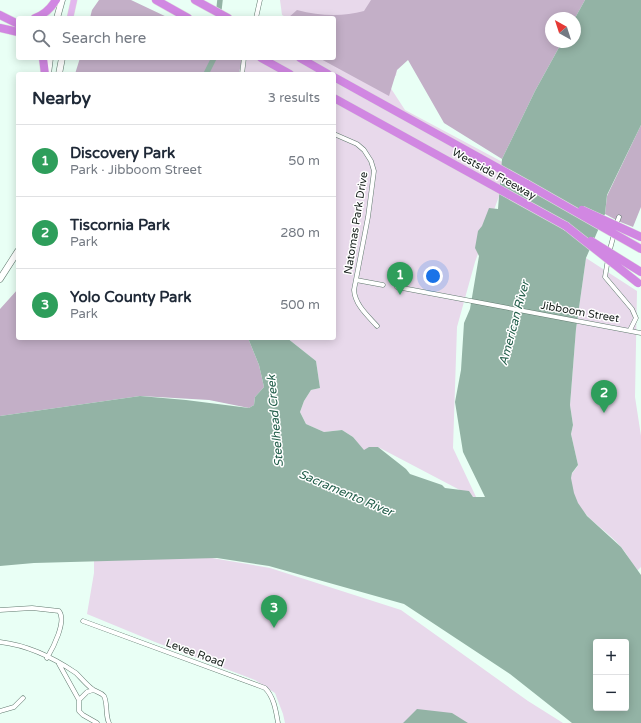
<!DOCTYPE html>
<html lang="en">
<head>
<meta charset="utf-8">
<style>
	:root { --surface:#fff; --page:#f2f2f3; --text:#1f2937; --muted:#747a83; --line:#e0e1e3; --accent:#0b8043 }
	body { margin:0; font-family:"Varela Round",sans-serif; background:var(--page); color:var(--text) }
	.controls { position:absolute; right:12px; bottom:12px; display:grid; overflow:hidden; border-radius:4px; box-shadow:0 2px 10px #0003 }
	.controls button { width:36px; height:36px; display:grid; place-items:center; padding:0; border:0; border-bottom:1px solid var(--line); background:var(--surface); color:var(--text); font:20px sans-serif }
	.compass { position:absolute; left:545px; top:12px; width:36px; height:36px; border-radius:50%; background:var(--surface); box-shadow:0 2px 10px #0003; rotate:321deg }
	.you { position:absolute; left:433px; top:276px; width:14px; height:14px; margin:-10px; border:3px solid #fff; border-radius:50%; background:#1a73e8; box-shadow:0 0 0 6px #1a73e833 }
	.badge { display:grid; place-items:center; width:26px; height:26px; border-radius:50%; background:var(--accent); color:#fff; font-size:13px; font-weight:700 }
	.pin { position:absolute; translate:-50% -33px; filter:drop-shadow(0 1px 2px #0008) }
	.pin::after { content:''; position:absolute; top:21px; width:14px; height:12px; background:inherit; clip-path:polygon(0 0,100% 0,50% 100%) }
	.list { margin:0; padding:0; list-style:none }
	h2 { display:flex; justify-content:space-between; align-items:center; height:52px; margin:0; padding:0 16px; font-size:17px }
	h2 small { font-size:13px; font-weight:400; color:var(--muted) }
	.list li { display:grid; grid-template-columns:26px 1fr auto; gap:12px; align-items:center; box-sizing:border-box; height:72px; padding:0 16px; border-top:1px solid var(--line) }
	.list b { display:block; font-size:15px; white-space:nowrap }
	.list p { margin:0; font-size:13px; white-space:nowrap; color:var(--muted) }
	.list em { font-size:13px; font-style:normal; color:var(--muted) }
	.icon { flex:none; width:22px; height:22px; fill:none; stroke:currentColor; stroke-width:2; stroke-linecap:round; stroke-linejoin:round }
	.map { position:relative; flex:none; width:641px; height:723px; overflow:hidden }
	.search { position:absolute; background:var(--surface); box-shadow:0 2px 10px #0003; left:16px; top:16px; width:320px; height:44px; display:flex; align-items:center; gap:10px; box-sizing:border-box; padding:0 14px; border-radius:4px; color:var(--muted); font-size:15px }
	.panel { position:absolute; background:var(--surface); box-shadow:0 2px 10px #0003; left:16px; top:72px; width:320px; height:268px; border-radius:4px }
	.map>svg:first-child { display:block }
</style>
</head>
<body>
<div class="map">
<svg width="641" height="723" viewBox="0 0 641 723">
	<rect width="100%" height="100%" fill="#e9fff5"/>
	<path fill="#e8d9eb" d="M280 0H409L404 6 396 76 334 43V18H288L282 15Z
		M247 58H334L390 87 405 110 510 166 475 262 457 327 453 448 477 499 378 447 364 451 353 437 342 430 324 432 306 424 300 412 304 401 311 390 320 388 316 361 287 338H334V74H243Z
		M586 258 637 291 635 397 641 436V567L637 571C632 563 627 554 621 547 602 524 572 515 571 478 571 472 576 470 578 465L571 434 573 425 570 405 576 329Z
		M212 558 270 568 401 610 528 701 563 723H285L283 714 275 693 255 680 155 642 87 614 94 573V559Z"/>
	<path fill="#c3afc7" d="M99 0H131L169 18H90L92 10Z
		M371 0H585L575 18H551V42H562L535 91 502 159 444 123 408 60 397 70 389 96 319 58H334V18H288L297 10C320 16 342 17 364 11Z
		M80 58H242L239 74H75Z
		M641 125V207L633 227 618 221 605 214 607 196Z
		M18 289V338H248L259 365 264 387 255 397 254 405 249 408 209 400 140 396 0 416V309Z"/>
	<path fill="#93b3a5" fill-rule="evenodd" d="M585 0H641V125L607 195 605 214 586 258 576 329 570 405 573 425 571 434 578 465 572 473 571 478 574 493 578 503 587 516 621 547 641 575V723H572L510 674 404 604 269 566 217 558 34 563 0 566V416L140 396 186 400 249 408 254 405 255 397 264 387 259 365 248 338H287L316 361 320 388 311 390 304 401 300 412 306 424 324 432 342 430 353 437 364 450 369 447H378L406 469 410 474 442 485 445 488 469 491 473 497H485L463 452 455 402 461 370 464 323 470 309 479 256 475 248 478 231 482 226 489 208 498 209 502 159 535 91 562 42H575V18ZM596 642H626V708H596Z
		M417 709 452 713 468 723H403Z"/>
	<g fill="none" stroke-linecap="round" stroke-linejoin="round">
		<path stroke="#93b3a5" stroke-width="5.5" d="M218 18 220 0
			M206 74 214 58"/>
		<g stroke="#60796e" stroke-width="5">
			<path id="minor" d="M256 18 260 0
				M242 74 244 58
				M334 134 357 144 364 150 371 161 374 171 368 217 354 290C355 305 368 316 377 326
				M616 225 619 217
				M609 253 614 234
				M608 259 605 277 632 309 636 318 630 330
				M356 280 383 285
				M397 287 641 333
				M0 610 32 608 59 611C67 621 53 648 47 658
				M83 621 265 688C274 697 276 711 278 723
				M0 642C26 645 54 658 76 673 81 678 86 684 91 688 95 692 101 692 104 696 108 704 105 715 109 723
				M59 664 79 700V711L83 715 97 723
				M79 700 87 692 93 690
				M0 711 14 707 23 698"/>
		</g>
		<g stroke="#60796e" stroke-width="7">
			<path id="secondary" d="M57 18 62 0
				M48 74 50 58
				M59 74 62 58
				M0 279 18 251"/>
		</g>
		<g stroke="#dee0df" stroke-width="7">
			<path id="primary" d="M70 18 74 0"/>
		</g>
		<g stroke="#dee0df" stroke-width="9">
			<path id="motorway" d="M156 0 188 18
				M195 0 228 18
				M0 15 18 24
				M35 18C44 15 51 8 56 0
				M0 28 18 32
				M43 58 45 74
				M261 58 290 74
				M300 58 328 74
				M334 77 527 184
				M334 98 566 226"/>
		</g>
		<use href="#minor" stroke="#fff" stroke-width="4"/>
		<use href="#secondary" stroke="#fff" stroke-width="6"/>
		<use href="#primary" stroke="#e3b7ee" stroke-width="6"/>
		<use href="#motorway" stroke="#d187e2" stroke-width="8"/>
		<g stroke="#dee0df" stroke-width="9" stroke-linecap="butt">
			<path id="motorway-bridge" d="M527 184 641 249
				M582 210 641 237
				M566 226 638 283
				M591 241 641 272"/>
		</g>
		<use href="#motorway-bridge" stroke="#d187e2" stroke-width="8"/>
	</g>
	<g text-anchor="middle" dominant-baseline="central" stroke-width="3" stroke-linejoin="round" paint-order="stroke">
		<g font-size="11" fill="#161f1b" stroke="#fff">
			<text transform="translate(494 174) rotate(29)">Westside Freeway</text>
			<text transform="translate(356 223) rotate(-81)">Natomas Park Drive</text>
			<text transform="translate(580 312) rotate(10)">Jibboom Street</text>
			<text transform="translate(195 653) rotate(20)">Levee Road</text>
		</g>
		<g font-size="12" font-style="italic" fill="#225e4a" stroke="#fff">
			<text transform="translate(514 323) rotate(-75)">American River</text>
			<text transform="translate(275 421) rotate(-95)">Steelhead Creek</text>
			<text transform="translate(346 493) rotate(23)">Sacramento River</text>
		</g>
	</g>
</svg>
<div class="controls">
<button>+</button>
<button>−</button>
</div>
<svg class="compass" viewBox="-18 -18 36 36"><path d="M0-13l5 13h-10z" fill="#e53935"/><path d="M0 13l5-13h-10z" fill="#747a83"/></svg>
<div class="you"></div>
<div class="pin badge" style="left:400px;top:295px;background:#2e9e5b">1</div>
<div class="pin badge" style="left:604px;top:413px;background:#2e9e5b">2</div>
<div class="pin badge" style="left:274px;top:628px;background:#2e9e5b">3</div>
<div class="search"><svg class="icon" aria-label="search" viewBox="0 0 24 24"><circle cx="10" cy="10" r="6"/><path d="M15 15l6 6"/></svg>Search here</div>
<section class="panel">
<h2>Nearby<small>3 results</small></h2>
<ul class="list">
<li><span class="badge" style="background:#2e9e5b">1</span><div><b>Discovery Park</b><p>Park · Jibboom Street</p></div><em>50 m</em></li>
<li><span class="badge" style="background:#2e9e5b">2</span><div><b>Tiscornia Park</b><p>Park</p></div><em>280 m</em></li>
<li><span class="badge" style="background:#2e9e5b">3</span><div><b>Yolo County Park</b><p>Park</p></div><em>500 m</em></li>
</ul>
</section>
</div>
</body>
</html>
